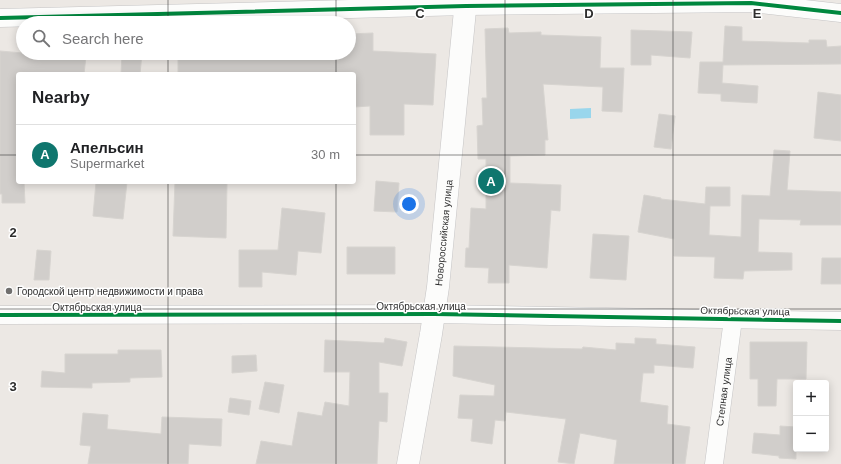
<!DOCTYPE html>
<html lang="en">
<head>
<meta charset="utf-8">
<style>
	:root { --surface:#fff; --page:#f6f6f6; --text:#202124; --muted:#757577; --line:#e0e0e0; --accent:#0f766e }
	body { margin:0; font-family:Helvetica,sans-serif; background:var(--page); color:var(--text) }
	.controls { position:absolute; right:12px; bottom:12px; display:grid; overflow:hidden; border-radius:4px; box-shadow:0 2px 10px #0003 }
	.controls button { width:36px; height:36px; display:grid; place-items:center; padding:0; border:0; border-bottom:1px solid var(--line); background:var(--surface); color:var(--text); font:20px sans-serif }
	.you { position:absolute; left:409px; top:204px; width:14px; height:14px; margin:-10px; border:3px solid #fff; border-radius:50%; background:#1a73e8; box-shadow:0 0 0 6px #1a73e833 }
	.badge { display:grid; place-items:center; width:26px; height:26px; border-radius:50%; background:var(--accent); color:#fff; font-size:13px; font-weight:700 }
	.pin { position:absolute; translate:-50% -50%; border:2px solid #fff; box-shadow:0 1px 4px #0006 }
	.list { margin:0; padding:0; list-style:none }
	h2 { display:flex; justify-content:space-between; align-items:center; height:52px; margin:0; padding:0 16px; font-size:17px }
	h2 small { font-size:13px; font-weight:400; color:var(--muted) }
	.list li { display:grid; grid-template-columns:26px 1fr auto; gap:12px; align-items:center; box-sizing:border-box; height:60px; padding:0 16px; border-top:1px solid var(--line) }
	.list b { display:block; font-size:15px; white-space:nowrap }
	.list p { margin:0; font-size:13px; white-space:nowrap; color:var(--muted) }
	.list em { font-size:13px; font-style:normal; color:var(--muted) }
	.icon { flex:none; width:22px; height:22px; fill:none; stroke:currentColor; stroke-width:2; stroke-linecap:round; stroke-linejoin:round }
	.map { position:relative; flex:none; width:841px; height:464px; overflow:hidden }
	.search { position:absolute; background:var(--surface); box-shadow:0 2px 10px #0003; left:16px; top:16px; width:340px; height:44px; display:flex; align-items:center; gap:10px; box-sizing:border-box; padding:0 14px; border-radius:22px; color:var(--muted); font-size:15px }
	.panel { position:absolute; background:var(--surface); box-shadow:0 2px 10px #0003; left:16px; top:72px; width:340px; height:112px; border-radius:4px }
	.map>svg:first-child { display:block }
</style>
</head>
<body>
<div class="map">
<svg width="841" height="464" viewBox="0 0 841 464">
	<rect width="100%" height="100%" fill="#ece8e4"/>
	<path fill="#99d6ec" d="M591 108V118L570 119V109Z"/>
	<path fill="#d1cecb" stroke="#d7d4d0" d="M725 26 742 27V41L809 43V40H826L827 47 841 46V64L723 65 722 83 758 86 757 103 721 101V94L698 93 700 62H723Z
		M508 28 509 33 541 32V35L601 37 600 68H624L622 112 602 111 603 87 543 84 548 140H545V155L510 156V183L561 185 560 211 551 210 547 268 509 265V283H488L489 268 465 267 466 248H469L471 208 486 209V159H478L477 126 483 125 482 98H487L485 29Z
		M631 30 692 32 690 58 651 55V65H631Z
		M373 33V51L436 54 433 105 404 104V135H370V106L354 107V74H178V53H241L294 56V53H349V34Z
		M0 51 23 53H60L86 56 84 74H18V182H24L25 203H2V194H0Z
		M122 53H142L140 74H121Z
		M818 92 841 95V141L814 138Z
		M659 114 675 116 671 149 654 147Z
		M774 150 790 151 787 190 841 192V225H800L801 220 759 219 758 252 792 253V270L744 271 743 279 714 278 715 257 674 256V239L638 232 644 195 661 198V199L705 204 706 187H730V206H710L709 235 741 237 742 195 770 196Z
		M376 181 399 183 397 212 374 211Z
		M96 182H127L123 219 93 216Z
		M175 182H227L226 238 173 236Z
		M282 208 325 213 321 253 298 251 296 275 262 272V287H239V250H278Z
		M593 234 629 236 626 280 590 278Z
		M347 247H395V274H347Z
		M37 250 51 251 49 280H34Z
		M822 258H841V284H821Z
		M385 338 407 342 402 366 379 362V393H388L387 422 379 421 377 464H256L261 441 292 446 298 412 322 416 325 402 349 406 350 372H324L325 340 384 343Z
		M635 338 656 339V344L695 347 693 368 654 365V373H643L640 402 668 406 667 424 690 427 685 464H614L617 440 580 433 574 464 558 462 566 419 506 412 505 421 495 420 492 444 471 441 473 419 458 418 460 395 494 396 495 385 453 376 454 346 582 349 583 347 616 350V343L635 344Z
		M750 342H807L806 379H777L776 406H758V379H750Z
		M118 350H161L162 377 130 378V382L92 383V388L41 387 42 371 65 373V354H118Z
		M256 355 257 371 232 373V356Z
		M265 382 284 385 279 413 259 409Z
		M230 398 251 401 249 415 228 412Z
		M83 413 108 415 107 429 161 434 162 417 222 419 221 446 189 444 188 464H88L91 446 80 445Z
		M780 426 796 427V459L779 458V456L752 453 754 433 780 435Z"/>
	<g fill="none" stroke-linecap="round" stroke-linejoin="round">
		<g stroke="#c5c4c5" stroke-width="19">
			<g id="street">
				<path d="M0 18 466 6 751 3 841 13"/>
				<path d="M0 315 434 314 841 321"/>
				<path id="s1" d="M714 464 733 319"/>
			</g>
		</g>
		<g stroke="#c5c4c5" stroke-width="23">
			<g id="secondary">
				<path id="s2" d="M408 464 431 334 438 287 466 0"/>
			</g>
		</g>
		<use href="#street" stroke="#fcfcfb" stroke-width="18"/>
		<use href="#secondary" stroke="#fcfcfb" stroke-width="22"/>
		<g stroke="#fff" stroke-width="6">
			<path id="cycleway" d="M0 18 466 6 751 3 841 13
				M0 315 434 314 841 321"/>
		</g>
		<use href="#cycleway" stroke="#00873e" stroke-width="4"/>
	</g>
	<path fill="none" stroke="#2e2e2e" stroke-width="1" stroke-opacity="0.55" d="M168 0V23M336 0V23M505 0V464M673 0V464M168 53V74M336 53V74M0 155H18M354 155H841M168 182V464M336 182V464M0 309H841"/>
	<circle fill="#706f6e" stroke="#fff" stroke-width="1.5" cx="9" cy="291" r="4"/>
	<g text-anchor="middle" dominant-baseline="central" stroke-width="3" stroke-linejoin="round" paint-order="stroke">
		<g font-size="10" fill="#2e2e2e" stroke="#fff">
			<text stroke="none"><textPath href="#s2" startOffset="234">Новороссийская улица</textPath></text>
			<text x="421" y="306">Октябрьская улица</text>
			<text x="97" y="307">Октябрьская улица</text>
			<text transform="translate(745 311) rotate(1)">Октябрьская улица</text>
			<text stroke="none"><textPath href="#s1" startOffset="73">Степная улица</textPath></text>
		</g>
		<g font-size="10" fill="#2e2e2e" stroke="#fff" text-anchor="start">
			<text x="17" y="291">Городской центр недвижимости и права</text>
		</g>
	</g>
	<g font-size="13" text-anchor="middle" font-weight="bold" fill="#2e2e2e" stroke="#fff" stroke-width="3" stroke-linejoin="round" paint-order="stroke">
		<text x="420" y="18">C</text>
		<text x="589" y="18">D</text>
		<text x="757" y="18">E</text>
		<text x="13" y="237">2</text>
		<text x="13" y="391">3</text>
	</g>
</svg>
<div class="controls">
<button>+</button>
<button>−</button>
</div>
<div class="you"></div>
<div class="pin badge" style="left:491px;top:181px">A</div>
<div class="search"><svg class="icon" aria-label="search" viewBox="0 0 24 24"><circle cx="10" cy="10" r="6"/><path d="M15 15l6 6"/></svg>Search here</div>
<section class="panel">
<h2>Nearby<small></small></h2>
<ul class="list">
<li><span class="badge">A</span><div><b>Апельсин</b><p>Supermarket</p></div><em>30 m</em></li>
</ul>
</section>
</div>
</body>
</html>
